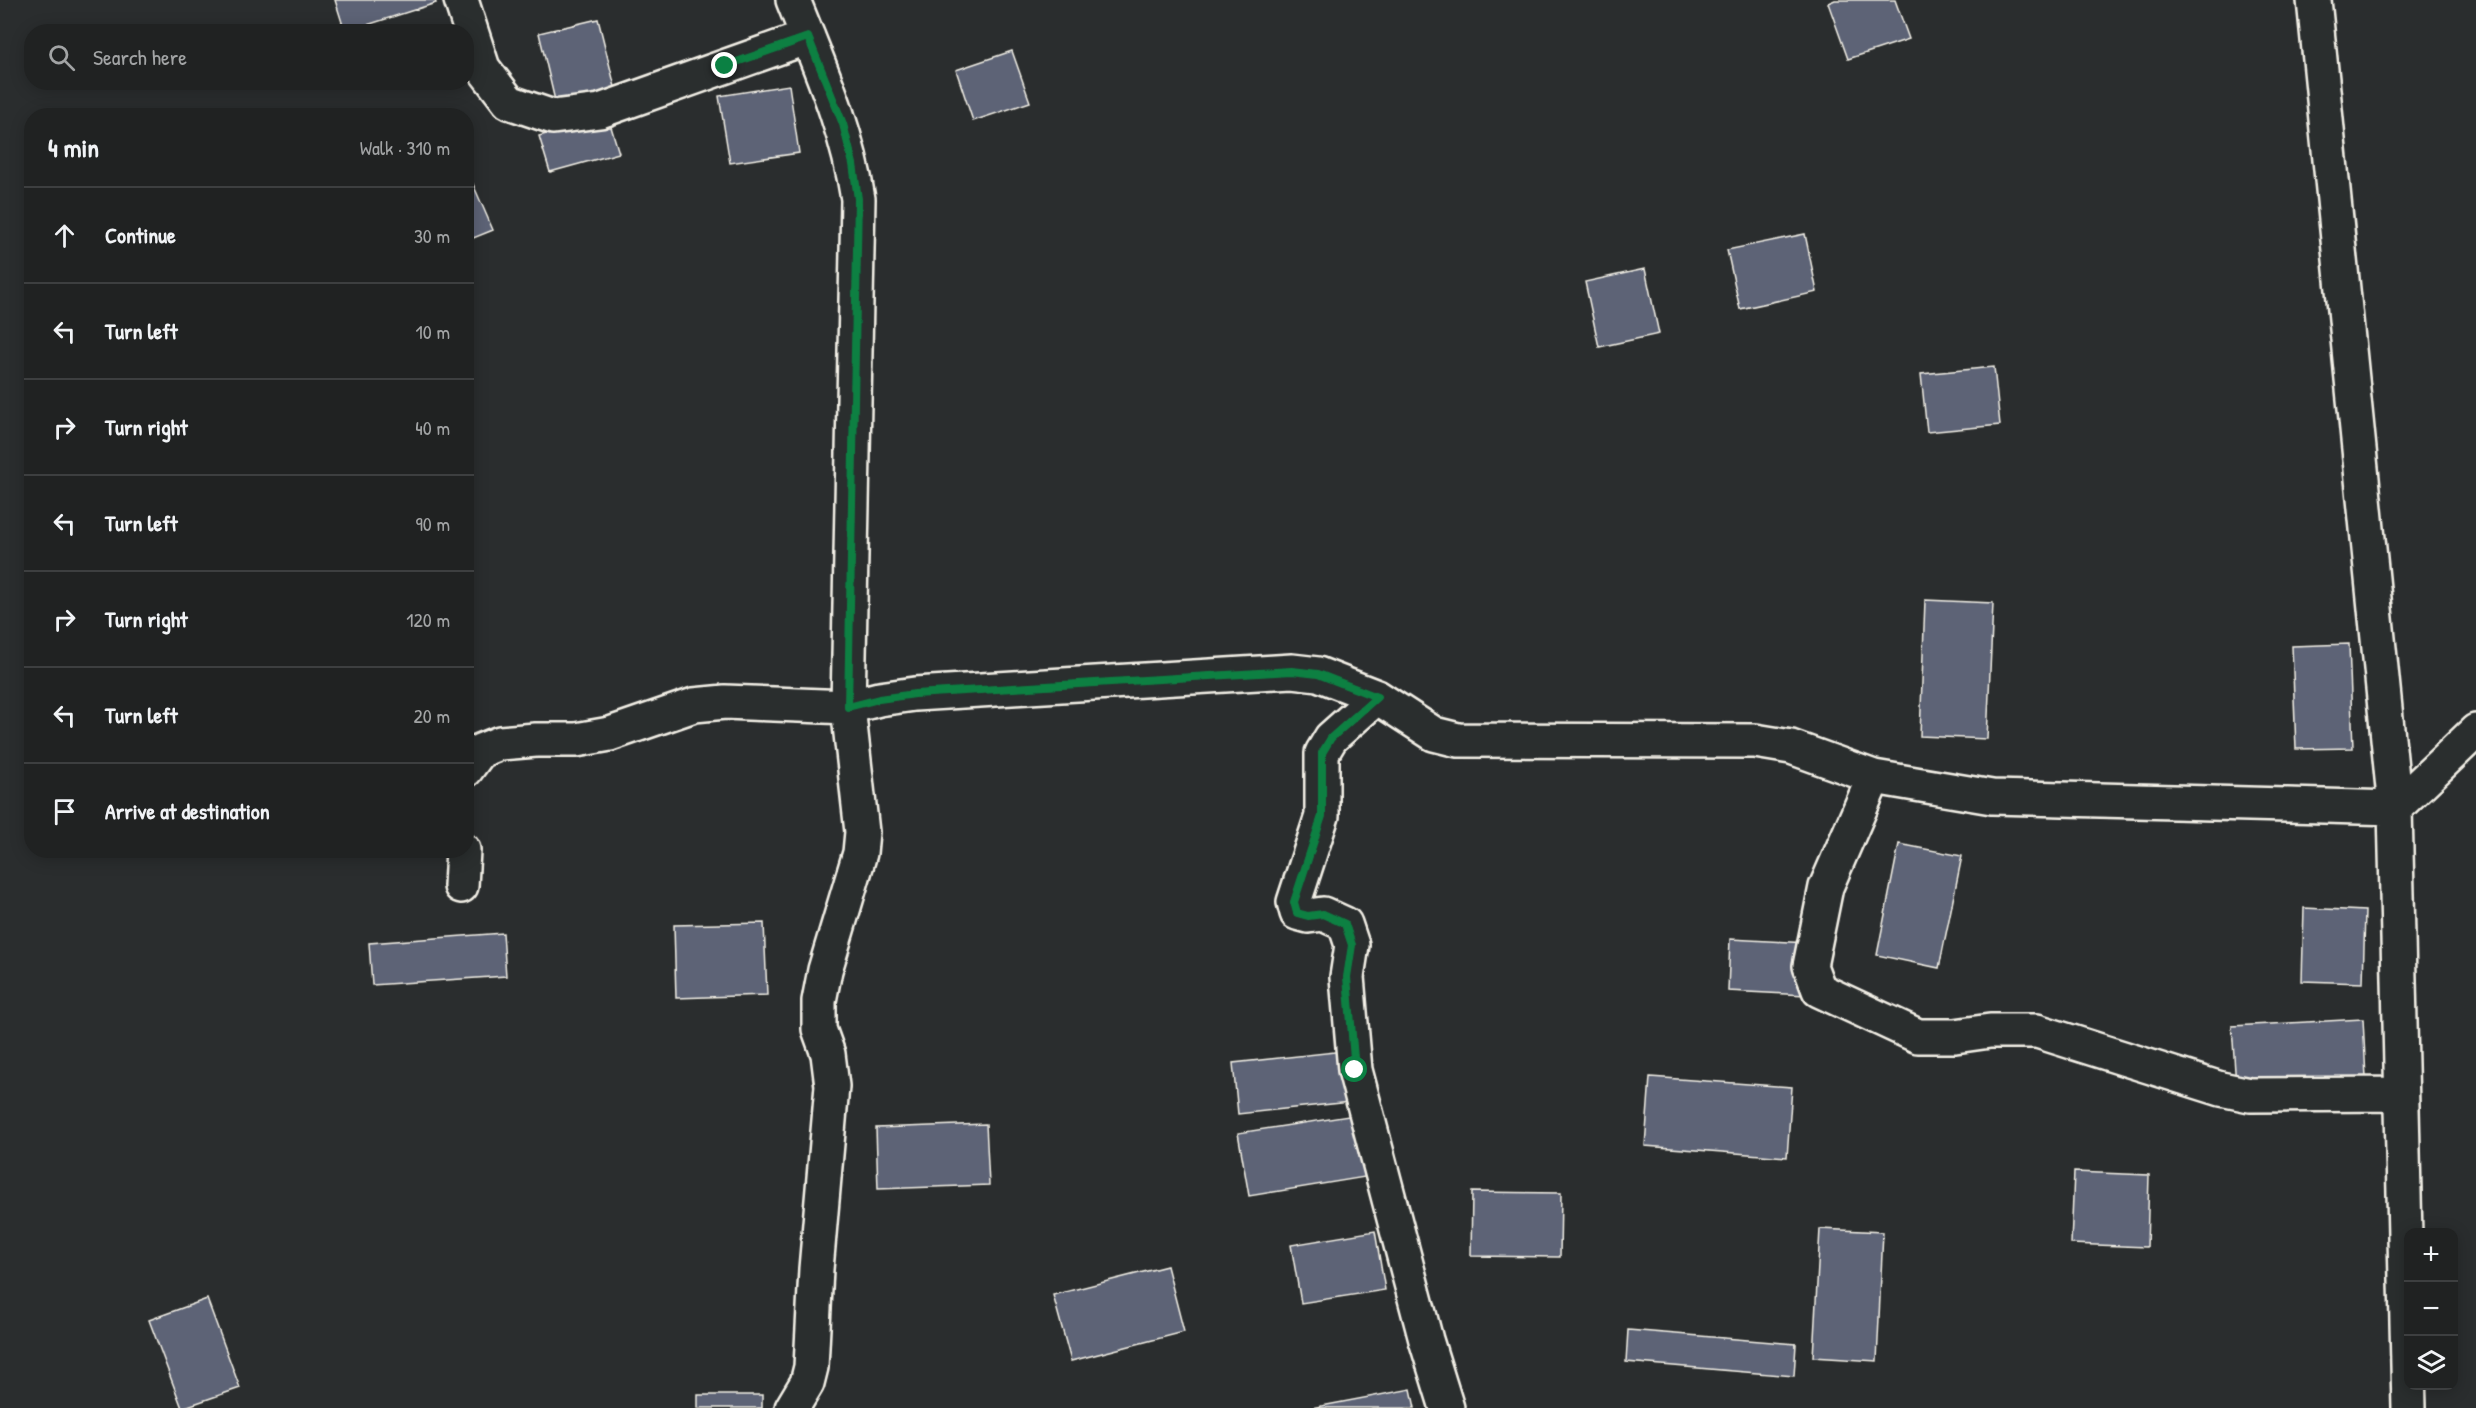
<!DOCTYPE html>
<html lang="en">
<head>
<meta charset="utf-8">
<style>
	:root { --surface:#202222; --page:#2d2f2f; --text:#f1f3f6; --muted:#a2a4a5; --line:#3d3f40 }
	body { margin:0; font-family:"Patrick Hand",sans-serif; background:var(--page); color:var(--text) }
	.controls { position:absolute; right:18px; bottom:18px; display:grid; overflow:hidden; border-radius:12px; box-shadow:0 3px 15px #0003 }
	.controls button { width:54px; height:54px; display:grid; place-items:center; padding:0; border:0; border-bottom:2px solid var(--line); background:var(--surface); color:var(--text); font:30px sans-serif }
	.stop { position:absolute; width:18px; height:18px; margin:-14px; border:4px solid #0b8043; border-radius:50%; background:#fff }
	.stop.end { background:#0b8043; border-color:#fff; box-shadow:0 2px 6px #0008 }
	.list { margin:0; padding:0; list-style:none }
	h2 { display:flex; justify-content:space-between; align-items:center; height:78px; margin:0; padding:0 24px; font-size:26px }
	h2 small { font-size:20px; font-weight:400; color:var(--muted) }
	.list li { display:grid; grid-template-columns:39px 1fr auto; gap:18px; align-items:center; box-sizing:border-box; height:96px; padding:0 24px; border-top:2px solid var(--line) }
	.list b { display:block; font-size:22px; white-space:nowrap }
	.list em { font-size:20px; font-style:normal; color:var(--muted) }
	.icon { flex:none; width:33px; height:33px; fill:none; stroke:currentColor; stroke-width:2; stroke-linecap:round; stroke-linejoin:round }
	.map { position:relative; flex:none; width:2476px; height:1408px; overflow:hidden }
	.search { position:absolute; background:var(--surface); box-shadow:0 3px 15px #0003; left:24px; top:24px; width:450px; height:66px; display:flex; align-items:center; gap:15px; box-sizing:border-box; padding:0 21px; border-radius:24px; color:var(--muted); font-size:22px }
	.panel { position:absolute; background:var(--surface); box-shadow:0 3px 15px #0003; left:24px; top:108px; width:450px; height:750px; border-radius:24px }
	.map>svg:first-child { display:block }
</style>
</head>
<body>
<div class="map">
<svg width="2476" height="1408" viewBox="0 0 2476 1408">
	<rect width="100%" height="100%" fill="#2a2d2e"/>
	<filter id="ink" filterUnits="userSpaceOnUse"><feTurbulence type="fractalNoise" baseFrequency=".0167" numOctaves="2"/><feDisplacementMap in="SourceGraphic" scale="12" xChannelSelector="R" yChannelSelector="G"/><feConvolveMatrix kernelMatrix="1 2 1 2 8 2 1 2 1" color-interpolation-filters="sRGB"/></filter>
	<g filter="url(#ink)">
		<path fill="#5d6476" stroke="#f4f1e8" stroke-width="1.5" d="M335 0H435L436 3 345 32Z
			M1835 0H1895L1909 39 1848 59 1828 3Z
			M598 19 617 95 557 109 539 33Z
			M1012 51 1030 102 973 121 956 70Z
			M789 85 799 153 730 163 719 96Z
			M608 117 619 153 550 172 539 136Z
			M466 168 493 230 466 241Z
			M1805 234 1817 292 1740 309 1727 250Z
			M1645 269 1659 334 1599 347 1585 282Z
			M1994 367 2000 425 1927 432 1921 374Z
			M1925 600 1993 603 1987 739 1920 736Z
			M2349 644 2353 748 2296 749 2292 646Z
			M1899 844 1962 856 1939 968 1877 955Z
			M2304 908 2365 911 2363 983 2302 981Z
			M764 923 767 995 676 998 674 925Z
			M503 933 506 976 372 985 369 943Z
			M1730 939 1808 943 1806 995 1728 991Z
			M2363 1019 2366 1078 2236 1086 2232 1026Z
			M1344 1051 1350 1102 1238 1114 1233 1063Z
			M1650 1077 1792 1087 1787 1157 1645 1146Z
			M1355 1115 1365 1177 1249 1196 1238 1133Z
			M986 1124 989 1185 878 1189 876 1128Z
			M2074 1172 2149 1175 2147 1247 2071 1244Z
			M1472 1192 1561 1193 1560 1257 1471 1256Z
			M1820 1229 1883 1232 1877 1361 1813 1357Z
			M1375 1231 1385 1290 1301 1303 1291 1245Z
			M1167 1266 1184 1332 1071 1361 1053 1295Z
			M207 1299 240 1388 182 1408 149 1320Z
			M1628 1330 1796 1344 1794 1376 1626 1362Z
			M1411 1389 1415 1408H1311Z
			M698 1395H762V1408H698Z"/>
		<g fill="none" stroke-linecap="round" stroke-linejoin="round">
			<g stroke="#f4f1e8" stroke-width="38">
				<path id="minor" d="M461 0 483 68 509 102 553 117 600 111 808 37
					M2314 0 2395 808 2409 1408
					M1377 697 1331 738 1322 753V816L1294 902 1297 913 1308 916 1323 914 1345 924 1352 945 1347 977 1355 1070 1426 1340 1447 1408
					M466 770 480 751 500 743 536 740H576L610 734 694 705 725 702 848 707 879 699 915 694 1292 671 1318 674 1377 697 1434 734 1458 740 1755 741 1791 747 1874 777 1992 797 2395 808 2476 731
					M1874 777 1826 887 1810 966 1819 990 1918 1036H1955L1990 1031H2037L2221 1089 2250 1095 2401 1094
					M461 886 463 850
					M792 1408 807 1383 811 1367 816 1269 832 1086 828 1054 819 1029V1001L825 970 860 853 862 832 848 707 858 199C847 127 820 68 793 0"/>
			</g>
			<use href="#minor" stroke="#2a2d2e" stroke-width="33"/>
		</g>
	</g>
	<g fill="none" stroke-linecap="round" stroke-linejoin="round" filter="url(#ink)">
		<path stroke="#0b8043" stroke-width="8" d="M725 66 808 37 843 124 853 164 858 199 848 707 879 699 915 694 1292 671 1318 674 1377 697 1331 738 1322 753V816L1294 902 1297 913 1308 916 1323 914 1345 924 1352 945 1347 977 1355 1070"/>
	</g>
</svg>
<div class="controls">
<button>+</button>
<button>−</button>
<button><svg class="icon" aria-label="layers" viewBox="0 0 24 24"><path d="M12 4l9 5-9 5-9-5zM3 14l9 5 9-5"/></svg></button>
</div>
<div class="stop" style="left:1355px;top:1070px"></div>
<div class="stop end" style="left:725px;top:66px"></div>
<div class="search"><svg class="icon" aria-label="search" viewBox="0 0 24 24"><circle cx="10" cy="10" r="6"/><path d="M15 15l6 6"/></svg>Search here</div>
<section class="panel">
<h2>4 min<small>Walk · 310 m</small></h2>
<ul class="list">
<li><svg class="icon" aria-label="ahead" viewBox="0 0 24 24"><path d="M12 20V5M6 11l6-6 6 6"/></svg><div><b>Continue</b></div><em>30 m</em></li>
<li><svg class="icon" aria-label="left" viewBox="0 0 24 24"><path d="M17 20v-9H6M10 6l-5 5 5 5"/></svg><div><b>Turn left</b></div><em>10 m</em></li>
<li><svg class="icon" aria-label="right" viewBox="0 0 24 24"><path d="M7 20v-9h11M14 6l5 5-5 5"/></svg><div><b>Turn right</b></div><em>40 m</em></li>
<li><svg class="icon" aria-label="left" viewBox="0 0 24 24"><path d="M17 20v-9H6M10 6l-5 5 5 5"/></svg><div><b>Turn left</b></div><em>90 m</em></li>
<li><svg class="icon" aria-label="right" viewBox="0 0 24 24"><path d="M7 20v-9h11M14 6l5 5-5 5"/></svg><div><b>Turn right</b></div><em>120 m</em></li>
<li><svg class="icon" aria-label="left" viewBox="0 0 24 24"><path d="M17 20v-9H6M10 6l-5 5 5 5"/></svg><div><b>Turn left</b></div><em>20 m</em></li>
<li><svg class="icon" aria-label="arrive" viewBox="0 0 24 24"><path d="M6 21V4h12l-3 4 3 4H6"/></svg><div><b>Arrive at destination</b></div></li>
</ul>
</section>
</div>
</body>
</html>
